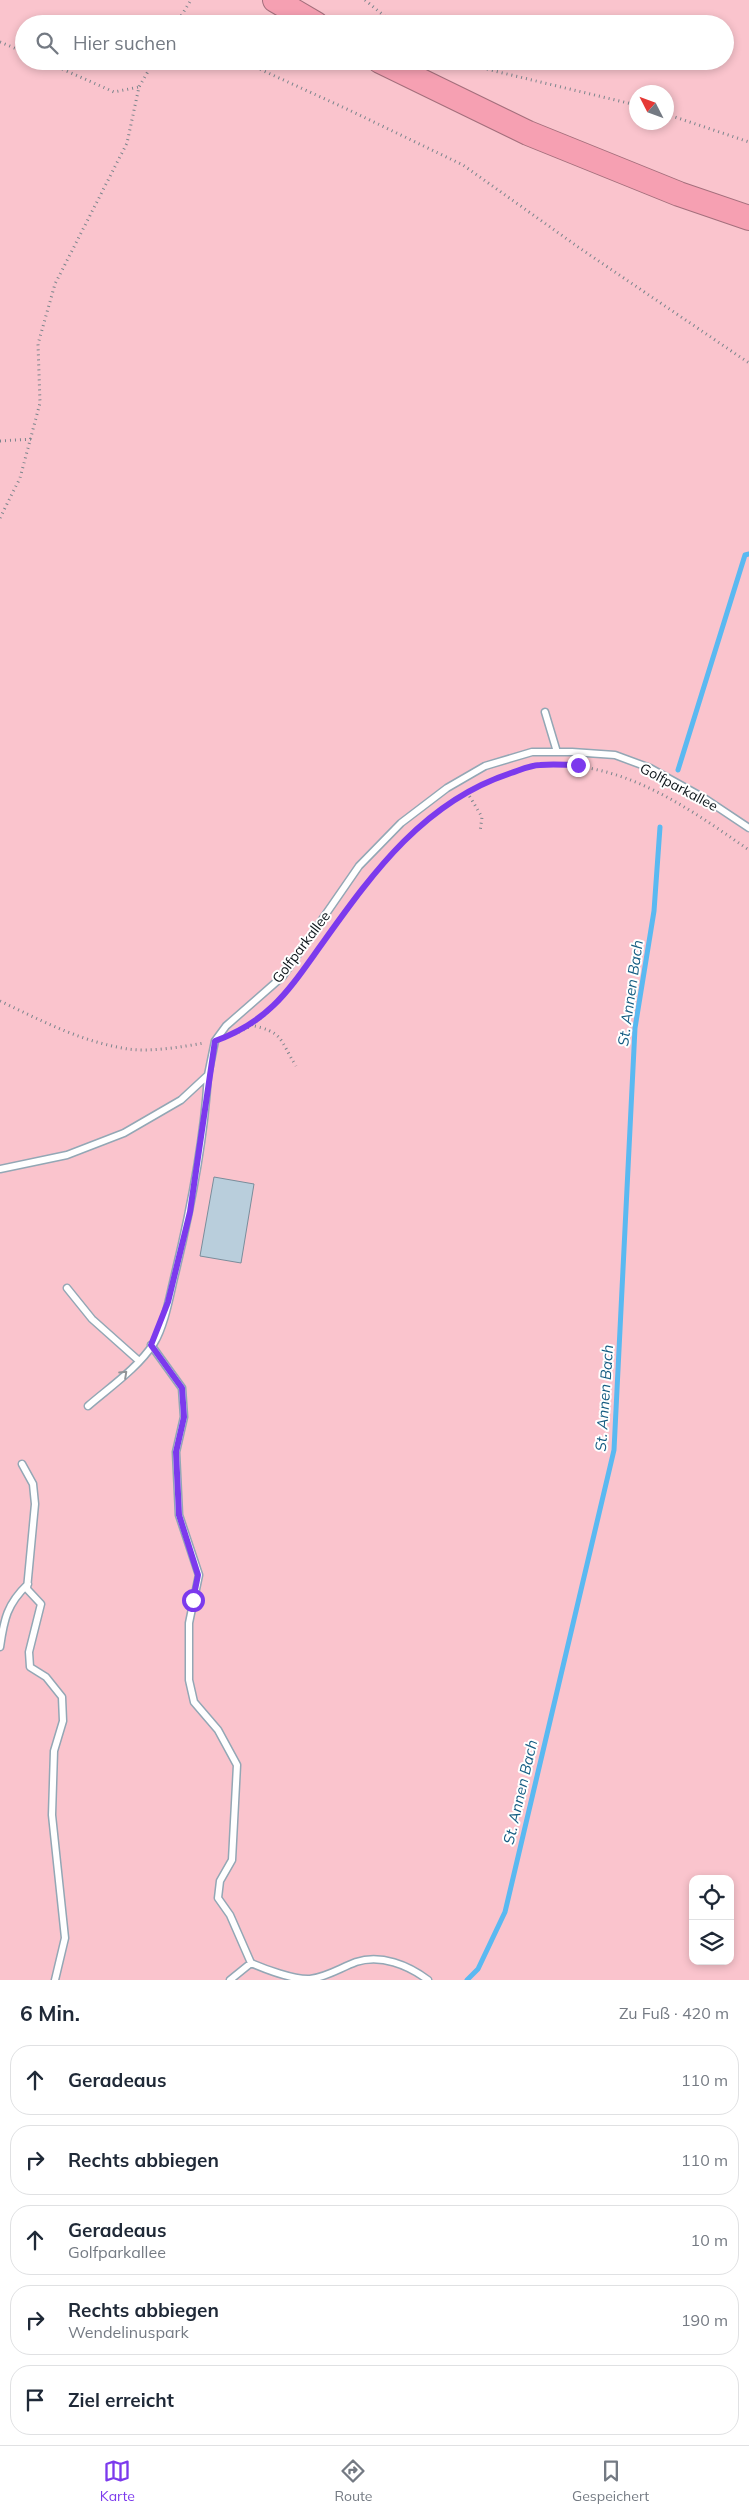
<!DOCTYPE html>
<html lang="de">
<head>
<meta charset="utf-8">
<style>
	:root { --surface:#fff; --page:#f6f6f7; --text:#1f2937; --muted:#747a83; --line:#e0e1e3; --accent:#7c3aed }
	body { margin:0; font-family:Mulish,sans-serif; background:var(--page); color:var(--text) }
	.controls { position:absolute; right:15px; bottom:15px; display:grid; overflow:hidden; border-radius:10px; box-shadow:0 2px 8px #0003 }
	.controls button { width:45px; height:45px; display:grid; place-items:center; padding:0; border:0; border-bottom:1px solid var(--line); background:var(--surface); color:var(--text); font:25px sans-serif }
	.compass { position:absolute; left:629px; top:85px; width:45px; height:45px; border-radius:50%; background:var(--surface); box-shadow:0 2px 8px #0003; rotate:312deg }
	.stop { position:absolute; width:15px; height:15px; margin:-11px; border:4px solid #7c3aed; border-radius:50%; background:#fff }
	.stop.end { background:#7c3aed; border-color:#fff; box-shadow:0 1px 5px #0008 }
	.list { margin:0; padding:0; list-style:none }
	h2 { display:flex; justify-content:space-between; align-items:center; height:65px; margin:0; padding:0 20px; font-size:21px }
	h2 small { font-size:16px; font-weight:400; color:var(--muted) }
	.list li { display:grid; grid-template-columns:32px 1fr auto; gap:15px; align-items:center; box-sizing:border-box; height:70px; margin:0 10px 10px; padding:0 10px; border:1px solid var(--line); border-radius:20px }
	.list b { display:block; font-size:19px; white-space:nowrap }
	.list p { margin:0; font-size:16px; white-space:nowrap; color:var(--muted) }
	.list em { font-size:16px; font-style:normal; color:var(--muted) }
	.icon { flex:none; width:28px; height:28px; fill:none; stroke:currentColor; stroke-width:2; stroke-linecap:round; stroke-linejoin:round }
	.map { position:relative; flex:none; width:749px; height:1980px; overflow:hidden }
	.search { position:absolute; background:var(--surface); box-shadow:0 2px 8px #0003; left:15px; right:15px; top:15px; height:55px; display:flex; align-items:center; gap:12px; box-sizing:border-box; padding:0 18px; border-radius:28px; color:var(--muted); font-size:19px }
	.sheet { height:465px; background:var(--surface) }
	nav { display:flex; justify-content:space-around; align-items:center; box-sizing:border-box; height:70px; border-top:1px solid var(--line); background:var(--surface); font-size:14px; color:var(--muted) }
	nav a { display:grid; justify-items:center; gap:2px }
	nav .on { color:var(--accent) }
	.map>svg:first-child { display:block }
</style>
</head>
<body>
<div class="map">
<svg width="749" height="1980" viewBox="0 0 749 1980">
	<rect width="100%" height="100%" fill="#e8f5fe"/>
	<path fill="#fac4cd" fill-rule="evenodd" d="M0 0H749V1980H0ZM24 24H725V61H24ZM636 92H666V122H636ZM693 1879H730V1961H693Z"/>
	<g fill="none" stroke-linecap="round" stroke-linejoin="round">
		<path stroke="#5ab9f1" stroke-width="5" d="M678 770 745 555 749 554
			M467 1980 478 1969 505 1912 614 1450 635 1028 654 911 660 827"/>
	</g>
	<path fill="#b9cedc" stroke="#7a8d9b" d="M214 1177 254 1184 241 1263 200 1256Z"/>
	<g fill="none" stroke-linecap="round" stroke-linejoin="round">
		<g stroke="#93a7b5" stroke-width="9">
			<path id="lane" d="M545 712 557 752
				M0 1169 67 1155 124 1133 181 1100 208 1075 215 1041 226 1026 283 976 359 866 401 823 447 788 485 766 532 752H572L615 755 650 768 704 798 749 828
				M67 1288 92 1319 138 1360
				M151 1345 182 1388 184 1417 176 1452 179 1515 199 1575 189 1623V1680L194 1702 218 1730 237 1765 232 1860 220 1881 218 1898 230 1915 251 1963C265 1969 294 1980 310 1979 327 1977 340 1968 356 1962 381 1954 408 1965 428 1980
				M88 1406C110 1387 138 1368 154 1343 165 1325 170 1294 175 1274 191 1208 204 1142 208 1075
				M22 1464 33 1484 35 1504 27 1589 41 1604 29 1652 30 1667 46 1677 62 1697 63 1721 54 1751 52 1815 65 1938 55 1980
				M0 1647C4 1619 7 1604 28 1584
				M230 1980 251 1963"/>
		</g>
		<g stroke="#a46f7c" stroke-width="26">
			<path id="highway" d="M275 0 316 24
				M380 61 528 133 679 194 749 218"/>
		</g>
		<path stroke="#7b858c" stroke-width="3" stroke-dasharray="1 4" stroke-linecap="butt" d="M365 0 394 24
			M176 24 191 0
			M0 42 24 52
			M44 61 114 92 139 87
			M242 61 349 110 463 165 581 249 749 363
			M453 61 636 105
			M666 114 749 142
			M0 441 32 439
			M0 518 20 478 40 403 38 344 55 284 127 143 139 87 154 61
			M557 765C631 766 691 810 749 850
			M467 792 482 817 480 832
			M307 964C361 889 416 804 508 774 519 771 530 766 541 765
			M0 1001C42 1021 82 1042 128 1049 152 1052 181 1047 204 1043
			M250 1025C284 1032 279 1039 296 1066
			M234 1034C257 1026 279 1003 293 983"/>
		<use href="#lane" stroke="#fff" stroke-width="6"/>
		<use href="#highway" stroke="#f6a0b2" stroke-width="24"/>
	</g>
	<defs><path id="oneway-chevron" d="M-2-3.5L2.5 0L-2 3.5" fill="none" stroke-width="1.6" stroke-linecap="round" stroke-linejoin="round" transform="scale(1.25)"/></defs>
	<use stroke="#929598" href="#oneway-chevron" transform="translate(124 1374) rotate(-43)"/>
	<g fill="none" stroke-linecap="round" stroke-linejoin="round">
		<path stroke="#7c3aed" stroke-width="6" d="M193 1600 198 1575 179 1515 176 1452 184 1417 182 1388 151 1345 168 1302 190 1212 215 1041C272 1020 290 988 324 941 374 871 425 801 511 773 520 770 531 765 540 765 553 764 566 765 578 765"/>
	</g>
	<g text-anchor="middle" dominant-baseline="central" stroke-width="4" stroke-linejoin="round" paint-order="stroke">
		<g font-size="14" fill="#0c1419" stroke="#fff">
			<text transform="translate(679 787) rotate(28)">Golfparkallee</text>
			<text transform="translate(301 947) rotate(-53)">Golfparkallee</text>
		</g>
		<g font-size="15" font-style="italic" fill="#145c82" stroke="#fff">
			<text transform="translate(630 993) rotate(-82)">St. Annen Bach</text>
			<text transform="translate(604 1398) rotate(-86)">St. Annen Bach</text>
			<text transform="translate(520 1792) rotate(-77)">St. Annen Bach</text>
		</g>
	</g>
</svg>
<div class="controls">
<button><svg class="icon" aria-label="locate" viewBox="0 0 24 24"><circle cx="12" cy="12" r="6"/><path d="M12 2v4M12 18v4M2 12h4M18 12h4"/></svg></button>
<button><svg class="icon" aria-label="layers" viewBox="0 0 24 24"><path d="M12 4l9 5-9 5-9-5zM3 14l9 5 9-5"/></svg></button>
</div>
<svg class="compass" viewBox="-18 -18 36 36"><path d="M0-13l5 13h-10z" fill="#e53935"/><path d="M0 13l5-13h-10z" fill="#747a83"/></svg>
<div class="stop" style="left:193px;top:1600px"></div>
<div class="stop end" style="left:578px;top:765px"></div>
<div class="search"><svg class="icon" aria-label="search" viewBox="0 0 24 24"><circle cx="10" cy="10" r="6"/><path d="M15 15l6 6"/></svg>Hier suchen</div>
</div>
<section class="sheet">
<h2>6 Min.<small>Zu Fuß · 420 m</small></h2>
<ul class="list">
<li><svg class="icon" aria-label="ahead" viewBox="0 0 24 24"><path d="M12 20V5M6 11l6-6 6 6"/></svg><div><b>Geradeaus</b></div><em>110 m</em></li>
<li><svg class="icon" aria-label="right" viewBox="0 0 24 24"><path d="M7 20v-9h11M14 6l5 5-5 5"/></svg><div><b>Rechts abbiegen</b></div><em>110 m</em></li>
<li><svg class="icon" aria-label="ahead" viewBox="0 0 24 24"><path d="M12 20V5M6 11l6-6 6 6"/></svg><div><b>Geradeaus</b><p>Golfparkallee</p></div><em>10 m</em></li>
<li><svg class="icon" aria-label="right" viewBox="0 0 24 24"><path d="M7 20v-9h11M14 6l5 5-5 5"/></svg><div><b>Rechts abbiegen</b><p>Wendelinuspark</p></div><em>190 m</em></li>
<li><svg class="icon" aria-label="arrive" viewBox="0 0 24 24"><path d="M6 21V4h12l-3 4 3 4H6"/></svg><div><b>Ziel erreicht</b></div></li>
</ul>
</section>
<nav>
<a class="on"><svg class="icon" aria-label="map" viewBox="0 0 24 24"><path d="M3 6l6-2 6 2 6-2v14l-6 2-6-2-6 2zM9 4v14M15 6v14"/></svg>Karte</a>
<a><svg class="icon" aria-label="directions" viewBox="0 0 24 24"><path d="M12 3l9 9-9 9-9-9zM9 14v-3h6M13 9l2 2-2 2"/></svg>Route</a>
<a><svg class="icon" aria-label="saved" viewBox="0 0 24 24"><path d="M7 4h10v16l-5-4-5 4z"/></svg>Gespeichert</a>
</nav>
</body>
</html>
